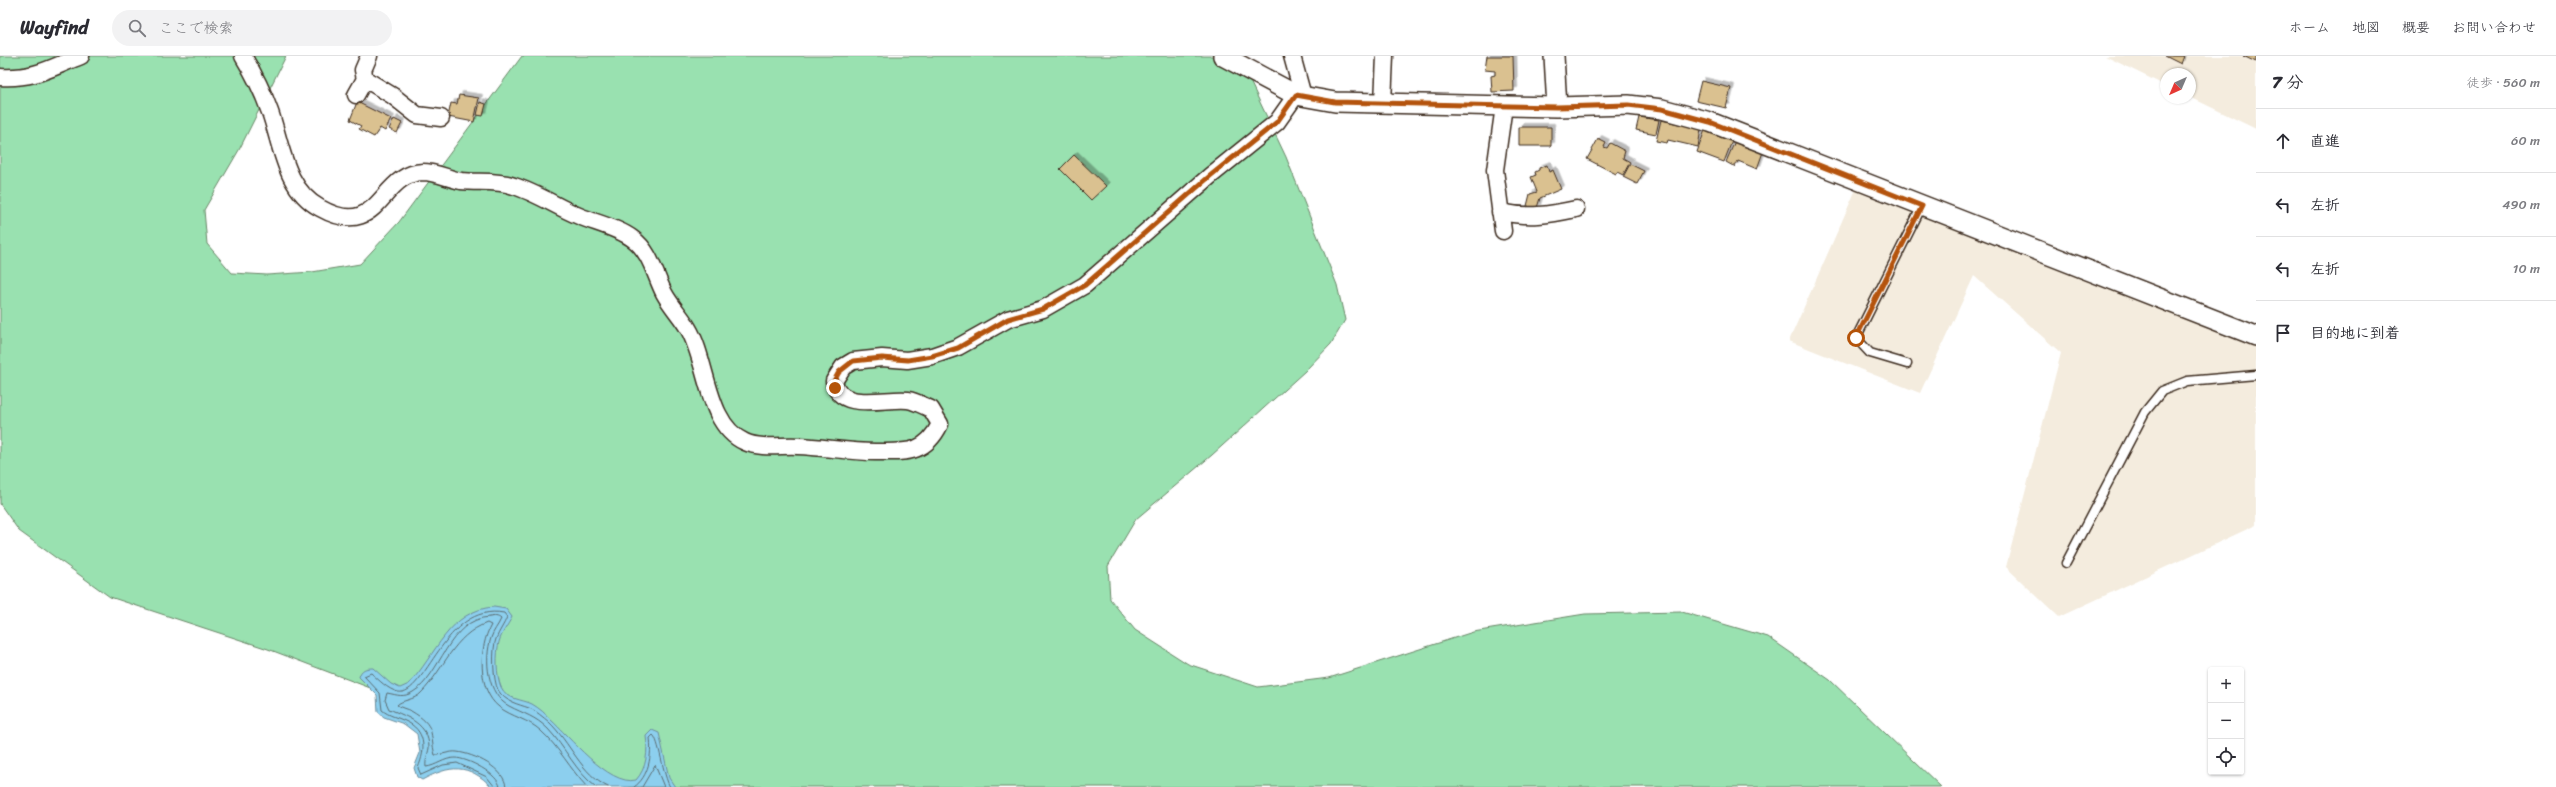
<!DOCTYPE html>
<html lang="ja">
<head>
<meta charset="utf-8">
<style>
	:root { --surface:#fff; --page:#f2f2f3; --text:#2b2b33; --muted:#7c7c81; --line:#e1e1e2 }
	body { margin:0; font-family:Sriracha,"Klee One",sans-serif; background:var(--page); color:var(--text) }
	.controls { position:absolute; right:12px; bottom:12px; display:grid; overflow:hidden; border-radius:4px; box-shadow:0 1px 3px #0004 }
	.controls button { width:36px; height:36px; display:grid; place-items:center; padding:0; border:0; border-bottom:1px solid var(--line); background:var(--surface); color:var(--text); font:20px sans-serif }
	.compass { position:absolute; left:2160px; top:12px; width:36px; height:36px; border-radius:50%; background:var(--surface); box-shadow:0 1px 3px #0004; rotate:224deg }
	.stop { position:absolute; width:12px; height:12px; margin:-9px; border:3px solid #b45309; border-radius:50%; background:#fff }
	.stop.end { background:#b45309; border-color:#fff; box-shadow:0 1px 4px #0008 }
	.list { margin:0; padding:0; list-style:none }
	h2 { display:flex; justify-content:space-between; align-items:center; height:52px; margin:0; padding:0 16px; font-size:17px }
	h2 small { font-size:13px; font-weight:400; color:var(--muted) }
	.list li { display:grid; grid-template-columns:26px 1fr auto; gap:12px; align-items:center; box-sizing:border-box; height:64px; padding:0 16px; border-top:1px solid var(--line) }
	.list b { display:block; font-size:15px; white-space:nowrap }
	.list em { font-size:13px; font-style:normal; color:var(--muted) }
	.icon { flex:none; width:22px; height:22px; fill:none; stroke:currentColor; stroke-width:2; stroke-linecap:round; stroke-linejoin:round }
	.map { position:relative; flex:none; width:2256px; height:731px; overflow:hidden }
	header { display:flex; align-items:center; gap:24px; box-sizing:border-box; height:56px; padding:0 20px; background:var(--surface); border-bottom:1px solid var(--line) }
	header strong { font-size:19px }
	nav { display:flex; gap:22px; margin-inline-start:auto; font-size:14px }
	.search { width:280px; height:36px; background:var(--page); display:flex; align-items:center; gap:10px; box-sizing:border-box; padding:0 14px; border-radius:22px; color:var(--muted); font-size:15px }
	main { display:flex }
	aside { flex:1; background:var(--surface) }
	.map>svg:first-child { display:block }
</style>
</head>
<body>
<header>
<strong>Wayfind</strong>
<div class="search"><svg class="icon" aria-label="search" viewBox="0 0 24 24"><circle cx="10" cy="10" r="6"/><path d="M15 15l6 6"/></svg>ここで検索</div>
<nav><a>ホーム</a><a>地図</a><a>概要</a><a>お問い合わせ</a></nav>
</header>
<main>
<div class="map">
<svg width="2256" height="731" viewBox="0 0 2256 731">
	<defs>
		<filter id="shadow"><feDropShadow dx="3.5" dy="-3.5" stdDeviation="0" flood-color="#0004"/></filter>
	</defs>
	<rect width="100%" height="100%" fill="#fff"/>
	<filter id="ink" filterUnits="userSpaceOnUse"><feTurbulence type="fractalNoise" baseFrequency=".025" numOctaves="2"/><feDisplacementMap in="SourceGraphic" scale="8" xChannelSelector="R" yChannelSelector="G"/><feConvolveMatrix kernelMatrix="1 2 1 2 8 2 1 2 1" color-interpolation-filters="sRGB"/></filter>
	<g filter="url(#ink)">
		<path fill="#f4ecde" d="M2105 0H2256V73L2190 41V18H2166V30Z
			M1857 131 2256 289V469L2059 561 2006 511 2061 297 1974 220 1920 337 1789 285Z"/>
		<path fill="#99e1b0" stroke="#6a8667" d="M0 0H286L239 94 204 154 207 188 232 217 267 219 312 216 360 208 399 166 522 0H1238L1286 101 1337 229 1345 264 1331 288 1305 315 1212 399 1136 463 1108 510 1110 543 1135 574 1188 608 1258 631 1329 622 1473 576 1585 558 1682 556 1768 581 1830 624 1941 731H630L268 593 110 541 19 475 0 448Z"/>
		<path fill="#8ccfee" stroke="#6c8d9b" d="M494 551 506 553 512 561C508 569 501 578 499 586 496 598 496 619 501 631 507 644 522 643 532 648 539 652 546 658 551 664 567 678 609 731 636 724 647 712 648 695 646 680L652 674 659 677 669 722 675 731H492C468 707 450 709 422 724L417 721 414 712 420 697 417 678 404 668 384 661 378 656 377 639 359 621C361 613 366 612 373 612L391 628 400 632 409 628C436 599 449 554 494 551Z"/>
		<g fill="none" stroke-linecap="round" stroke-linejoin="round">
			<path stroke="#5b6c71" stroke-width="1" d="M495 731 487 721 457 707 443 709 421 719 418 712C426 693 426 674 405 665 397 661 389 660 382 654L380 637 364 620 371 617C379 624 387 633 398 636 426 641 444 546 504 557L507 561C504 569 499 575 496 583 492 593 493 624 498 634 505 646 518 648 529 652 535 654 544 662 549 666 570 686 581 718 608 731
				M500 731C499 718 467 702 455 702 444 702 436 710 426 711 425 705 428 698 429 692 429 668 408 661 389 653L385 644 387 637C398 639 403 642 413 636 441 620 448 563 490 561 494 560 498 560 501 563 498 570 493 575 491 582 484 603 487 639 509 650 524 658 535 660 548 673 565 691 576 716 596 731
				M506 731C505 712 474 698 457 696 450 695 442 699 435 699 429 677 437 670 411 655 407 653 401 652 397 649 401 644 415 644 421 637 444 614 453 579 487 567L491 569C479 591 477 634 499 651 512 661 528 663 541 675 559 691 570 713 587 731
				M634 731C649 721 652 699 650 682L653 679C659 683 663 720 670 731
				M642 731 655 709 664 731"/>
		</g>
		<path fill="#dac190" stroke="#3b2a1e" filter="url(#shadow)" d="M1487 0H1513L1514 35 1492 36 1491 20 1495 19V15L1485 14Z
			M2165 0H2184L2181 8Z
			M2243 0H2256V6Z
			M1701 25 1731 32 1726 52 1696 45Z
			M459 39 479 42 474 66 448 61 451 47 457 48Z
			M357 46 391 63 385 75 380 72 374 81 359 73 361 70 350 64Z
			M480 46 486 48 483 60 477 59Z
			M1639 61 1659 64 1656 78 1636 74Z
			M394 63 402 67 397 77 389 73Z
			M1661 64 1701 73 1698 91 1668 84 1667 87 1656 85Z
			M1519 71H1551V90H1519Z
			M1705 74 1732 85 1724 106 1697 96Z
			M1598 83 1606 87 1604 91 1607 92 1610 87 1625 95 1623 102 1630 106 1623 119 1617 116 1616 118 1587 103Z
			M1735 85 1763 96 1757 113 1738 105 1735 111 1726 106Z
			M1074 99 1106 130 1091 144 1060 113Z
			M1630 108 1644 115 1637 128 1623 121Z
			M1547 109 1549 116 1553 114 1561 133 1540 142 1537 152 1527 150 1530 138 1537 136 1531 121 1536 119 1535 116 1539 114V112Z"/>
		<g fill="none" stroke-linecap="round" stroke-linejoin="round">
			<g stroke="#3b2a1e" stroke-width="11">
				<path id="service" d="M1907 308 1870 297 1856 282 1922 150
					M2066 507 2145 356 2162 335 2187 325 2256 319"/>
			</g>
			<g stroke="#3b2a1e" stroke-width="19">
				<path id="minor" d="M243 0C254 18 263 36 270 56 282 90 285 133 320 152 381 186 379 117 423 116 436 116 449 123 461 125 478 127 497 124 514 130 537 137 557 151 579 160 596 167 619 172 633 183 650 195 655 219 664 237 671 250 681 260 688 272 708 305 706 369 745 386 761 393 781 389 798 390 824 391 849 396 875 396 905 396 925 399 940 368L931 353C924 350 915 345 908 344 887 341 839 357 834 325L843 311 853 305 882 302 907 304 932 300 958 291 1008 263 1043 253 1085 229 1210 120 1277 66 1296 39
					M369 0 363 14 365 23 393 40 417 59 441 62
					M1292 0 1303 40
					M0 21C35 23 50 12 81 0
					M356 39 365 23
					M1383 47 1385 0
					M1500 156C1529 162 1548 159 1576 153
					M1503 175 1495 114 1504 50"/>
			</g>
			<g stroke="#3b2a1e" stroke-width="22">
				<path id="tertiary" d="M1223 0 1296 39 1335 46 1557 51 1628 49 1662 53 1710 66 2256 280
					M1554 0 1557 51"/>
			</g>
			<use href="#service" stroke="#fff" stroke-width="8"/>
			<use href="#minor" stroke="#fff" stroke-width="16"/>
			<use href="#tertiary" stroke="#fff" stroke-width="19"/>
		</g>
	</g>
	<g fill="none" stroke-linecap="round" stroke-linejoin="round" filter="url(#ink)">
		<path stroke="#b45309" stroke-width="5" d="M835 332 834 325 839 316 853 305 882 302 908 304 932 300 958 292 1008 263 1043 253 1085 229 1210 120 1277 66 1296 39 1335 46 1557 51 1628 49 1662 53 1710 66 1922 150 1856 282"/>
	</g>
</svg>
<div class="controls">
<button>+</button>
<button>−</button>
<button><svg class="icon" aria-label="locate" viewBox="0 0 24 24"><circle cx="12" cy="12" r="6"/><path d="M12 2v4M12 18v4M2 12h4M18 12h4"/></svg></button>
</div>
<svg class="compass" viewBox="-18 -18 36 36"><path d="M0-13l5 13h-10z" fill="#e53935"/><path d="M0 13l5-13h-10z" fill="#7c7c81"/></svg>
<div class="stop" style="left:1856px;top:282px"></div>
<div class="stop end" style="left:835px;top:332px"></div>
</div>
<aside>
<h2>7 分<small>徒歩 · 560 m</small></h2>
<ul class="list">
<li><svg class="icon" aria-label="ahead" viewBox="0 0 24 24"><path d="M12 20V5M6 11l6-6 6 6"/></svg><div><b>直進</b></div><em>60 m</em></li>
<li><svg class="icon" aria-label="left" viewBox="0 0 24 24"><path d="M17 20v-9H6M10 6l-5 5 5 5"/></svg><div><b>左折</b></div><em>490 m</em></li>
<li><svg class="icon" aria-label="left" viewBox="0 0 24 24"><path d="M17 20v-9H6M10 6l-5 5 5 5"/></svg><div><b>左折</b></div><em>10 m</em></li>
<li><svg class="icon" aria-label="arrive" viewBox="0 0 24 24"><path d="M6 21V4h12l-3 4 3 4H6"/></svg><div><b>目的地に到着</b></div></li>
</ul>
</aside>
</main>
</body>
</html>
